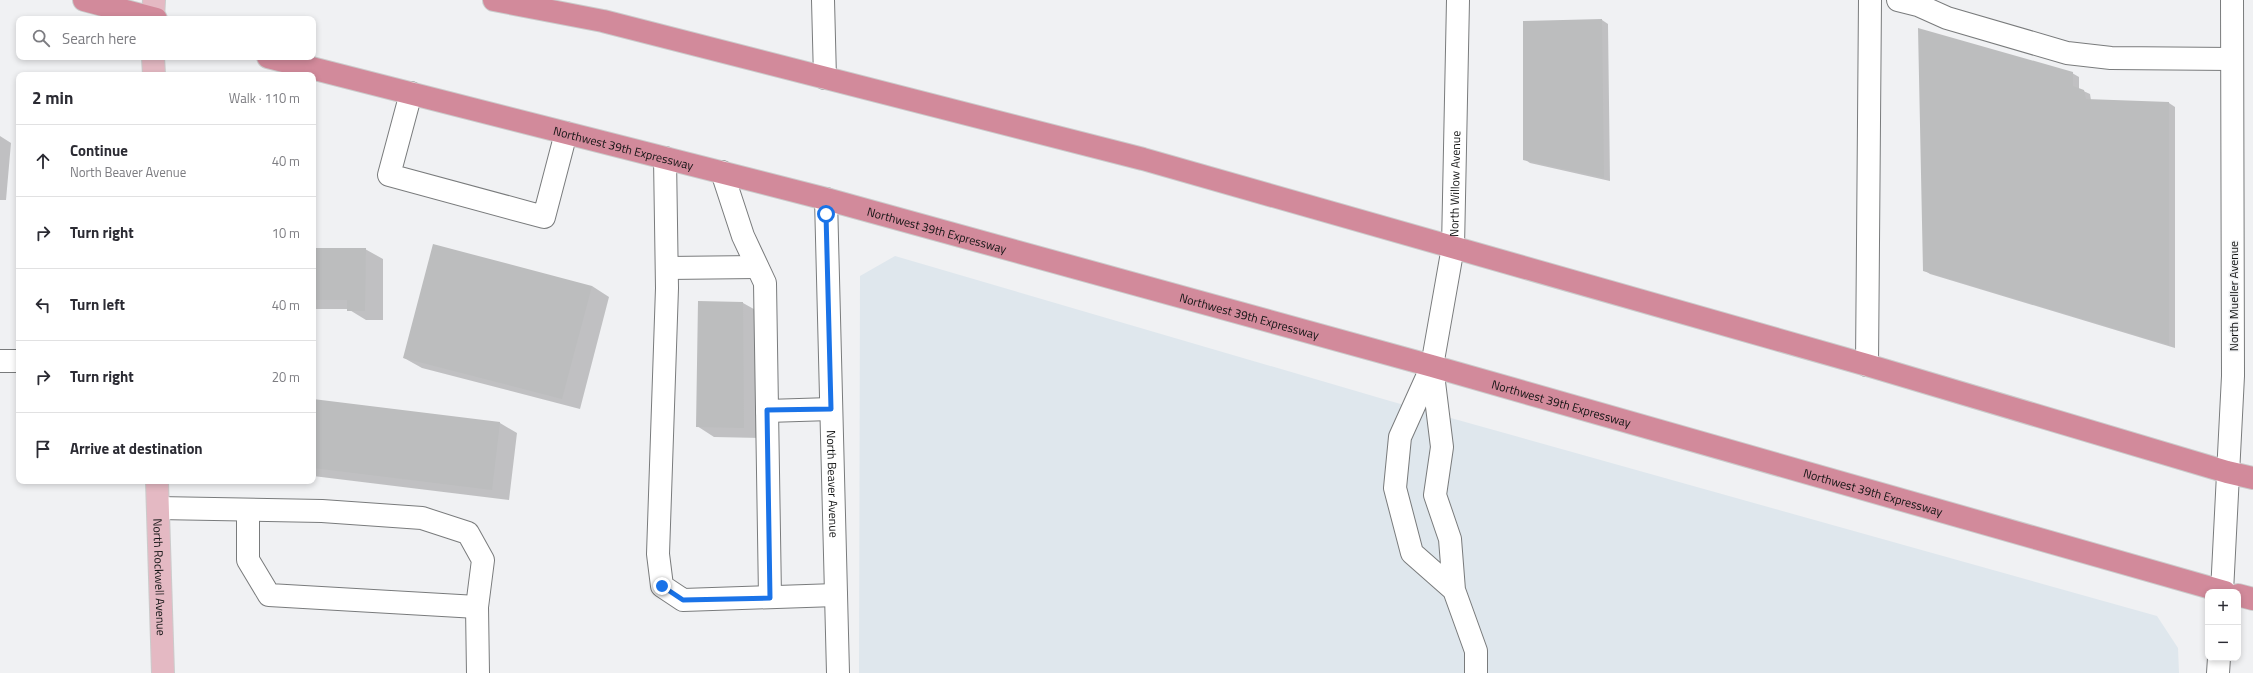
<!DOCTYPE html>
<html lang="en">
<head>
<meta charset="utf-8">
<style>
	:root { --surface:#fff; --page:#f7f7f7; --text:#2b2b33; --muted:#7c7c81; --line:#e1e1e2 }
	body { margin:0; font-family:"Titillium Web",sans-serif; background:var(--page); color:var(--text) }
	.controls { position:absolute; right:12px; bottom:12px; display:grid; overflow:hidden; border-radius:8px; box-shadow:0 2px 6px #0003 }
	.controls button { width:36px; height:36px; display:grid; place-items:center; padding:0; border:0; border-bottom:1px solid var(--line); background:var(--surface); color:var(--text); font:20px sans-serif }
	.stop { position:absolute; width:12px; height:12px; margin:-9px; border:3px solid #1a73e8; border-radius:50%; background:#fff }
	.stop.end { background:#1a73e8; border-color:#fff; box-shadow:0 1px 4px #0008 }
	.list { margin:0; padding:0; list-style:none }
	h2 { display:flex; justify-content:space-between; align-items:center; height:52px; margin:0; padding:0 16px; font-size:17px }
	h2 small { font-size:13px; font-weight:400; color:var(--muted) }
	.list li { display:grid; grid-template-columns:26px 1fr auto; gap:12px; align-items:center; box-sizing:border-box; height:72px; padding:0 16px; border-top:1px solid var(--line) }
	.list b { display:block; font-size:15px; white-space:nowrap }
	.list p { margin:0; font-size:13px; white-space:nowrap; color:var(--muted) }
	.list em { font-size:13px; font-style:normal; color:var(--muted) }
	.icon { flex:none; width:22px; height:22px; fill:none; stroke:currentColor; stroke-width:2; stroke-linecap:round; stroke-linejoin:round }
	.map { position:relative; flex:none; width:2253px; height:673px; overflow:hidden }
	.search { position:absolute; background:var(--surface); box-shadow:0 2px 6px #0003; left:16px; top:16px; width:300px; height:44px; display:flex; align-items:center; gap:10px; box-sizing:border-box; padding:0 14px; border-radius:8px; color:var(--muted); font-size:15px }
	.panel { position:absolute; background:var(--surface); box-shadow:0 2px 6px #0003; left:16px; top:72px; width:300px; height:412px; border-radius:8px }
	.map>svg:first-child { display:block }
</style>
</head>
<body>
<div class="map">
<svg width="2253" height="673" viewBox="0 0 2253 673">
	<rect width="100%" height="100%" fill="#f0f1f3"/>
	<path fill="#dfe7ed" d="M895 256 1390 401 2157 616 2178 648 2179 673H859L860 276Z"/>
	<path fill="#0003" d="M1602 20 1608 24 1610 181 1530 163 1524 159Z
		M2072 73 2079 77V89L2090 94 2091 100 2169 103 2175 107V348L1930 274 1924 270Z
		M0 136 11 143 6 200H0Z
		M313 249H365L383 259V320H366L348 309H313Z
		M592 286 609 297 580 409 422 368 404 358Z
		M699 302 743 303 761 313V438L714 437 697 426Z
		M313 400 500 423 517 433 509 500 313 476Z"/>
	<path fill="#bcbdbe" d="M1602 19 1604 178 1523 160V21Z
		M1918 28 2073 72V86L2084 90 2086 99 2169 102V345L1923 271Z
		M433 244 592 286 562 399 403 358Z
		M313 248H366L365 311H347V300H313Z
		M698 301 743 302 744 428 696 427Z
		M313 399 500 422 492 490 313 468Z"/>
	<g fill="none" stroke-linecap="round" stroke-linejoin="round">
		<g stroke="#797b7c" stroke-width="24">
			<g id="minor">
				<path d="M823 0 825 78"/>
				<path d="M1898 0 1918 5 1947 18 2067 53 2111 58 2232 59"/>
				<path d="M411 93 389 175 544 217 566 133"/>
				<path d="M665 158 667 288 658 554 662 586 683 600 836 595"/>
				<path d="M722 172 743 236 765 283 770 597"/>
				<path id="s1" d="M826 199 838 673"/>
				<path d="M667 268 757 267"/>
				<path d="M0 361H19"/>
				<path d="M1867 365 1870 0"/>
				<path id="s2" d="M1432 366 1453 247 1458 0"/>
				<path d="M767 411 831 409"/>
				<path d="M158 508 322 511 422 518 468 533 483 560 477 607 478 673"/>
				<path d="M248 510V560L269 595 477 607"/>
				<path d="M1454 590 1412 553 1395 488 1400 437 1432 366 1442 447 1435 495 1450 539 1454 590 1476 651V673"/>
				<path d="M2222 592 2233 376 2232 0"/>
				<path d="M2218 673 2219 658"/>
			</g>
		</g>
		<g stroke="#cbcbcb" stroke-width="24">
			<g id="major">
				<path d="M153 19 154 0"/>
				<path d="M153 57 154 75"/>
				<path id="s3" d="M157 481 163 673"/>
			</g>
		</g>
		<g stroke="#cbcbcb" stroke-width="24">
			<g id="highway">
				<path d="M84 0 156 19"/>
				<path d="M494 0 603 21 1143 159 1867 365 2227 472 2253 478"/>
				<path id="s4" d="M268 57 826 199 1432 366 2225 592"/>
				<path d="M2238 595 2253 599"/>
			</g>
		</g>
		<use href="#minor" stroke="#fff" stroke-width="22"/>
		<use href="#major" stroke="#e4b9c3" stroke-width="22"/>
		<use href="#highway" stroke="#d28a9b" stroke-width="22"/>
	</g>
	<g fill="none" stroke-linecap="round" stroke-linejoin="round">
		<path stroke="#1a73e8" stroke-width="5" d="M662 586 683 600 770 598 767 410 831 409 826 214"/>
	</g>
	<g text-anchor="middle" dominant-baseline="central" stroke-width="3" stroke-linejoin="round" paint-order="stroke">
		<g font-size="12" fill="#131414" stroke="#f0f1f3">
			<text stroke="none"><textPath href="#s4" startOffset="367">Northwest 39th Expressway</textPath></text>
			<text stroke="none"><textPath href="#s2" startOffset="184">North Willow Avenue</textPath></text>
			<text stroke="none"><textPath href="#s4" startOffset="691">Northwest 39th Expressway</textPath></text>
			<text transform="translate(2233 296) rotate(-90)">North Mueller Avenue</text>
			<text stroke="none"><textPath href="#s4" startOffset="1015">Northwest 39th Expressway</textPath></text>
			<text stroke="none"><textPath href="#s4" startOffset="1339">Northwest 39th Expressway</textPath></text>
			<text stroke="none"><textPath href="#s1" startOffset="285">North Beaver Avenue</textPath></text>
			<text stroke="none"><textPath href="#s4" startOffset="1663">Northwest 39th Expressway</textPath></text>
			<text stroke="none"><textPath href="#s3" startOffset="96">North Rockwell Avenue</textPath></text>
		</g>
	</g>
</svg>
<div class="controls">
<button>+</button>
<button>−</button>
</div>
<div class="stop" style="left:826px;top:214px"></div>
<div class="stop end" style="left:662px;top:586px"></div>
<div class="search"><svg class="icon" aria-label="search" viewBox="0 0 24 24"><circle cx="10" cy="10" r="6"/><path d="M15 15l6 6"/></svg>Search here</div>
<section class="panel">
<h2>2 min<small>Walk · 110 m</small></h2>
<ul class="list">
<li><svg class="icon" aria-label="ahead" viewBox="0 0 24 24"><path d="M12 20V5M6 11l6-6 6 6"/></svg><div><b>Continue</b><p>North Beaver Avenue</p></div><em>40 m</em></li>
<li><svg class="icon" aria-label="right" viewBox="0 0 24 24"><path d="M7 20v-9h11M14 6l5 5-5 5"/></svg><div><b>Turn right</b></div><em>10 m</em></li>
<li><svg class="icon" aria-label="left" viewBox="0 0 24 24"><path d="M17 20v-9H6M10 6l-5 5 5 5"/></svg><div><b>Turn left</b></div><em>40 m</em></li>
<li><svg class="icon" aria-label="right" viewBox="0 0 24 24"><path d="M7 20v-9h11M14 6l5 5-5 5"/></svg><div><b>Turn right</b></div><em>20 m</em></li>
<li><svg class="icon" aria-label="arrive" viewBox="0 0 24 24"><path d="M6 21V4h12l-3 4 3 4H6"/></svg><div><b>Arrive at destination</b></div></li>
</ul>
</section>
</div>
</body>
</html>
